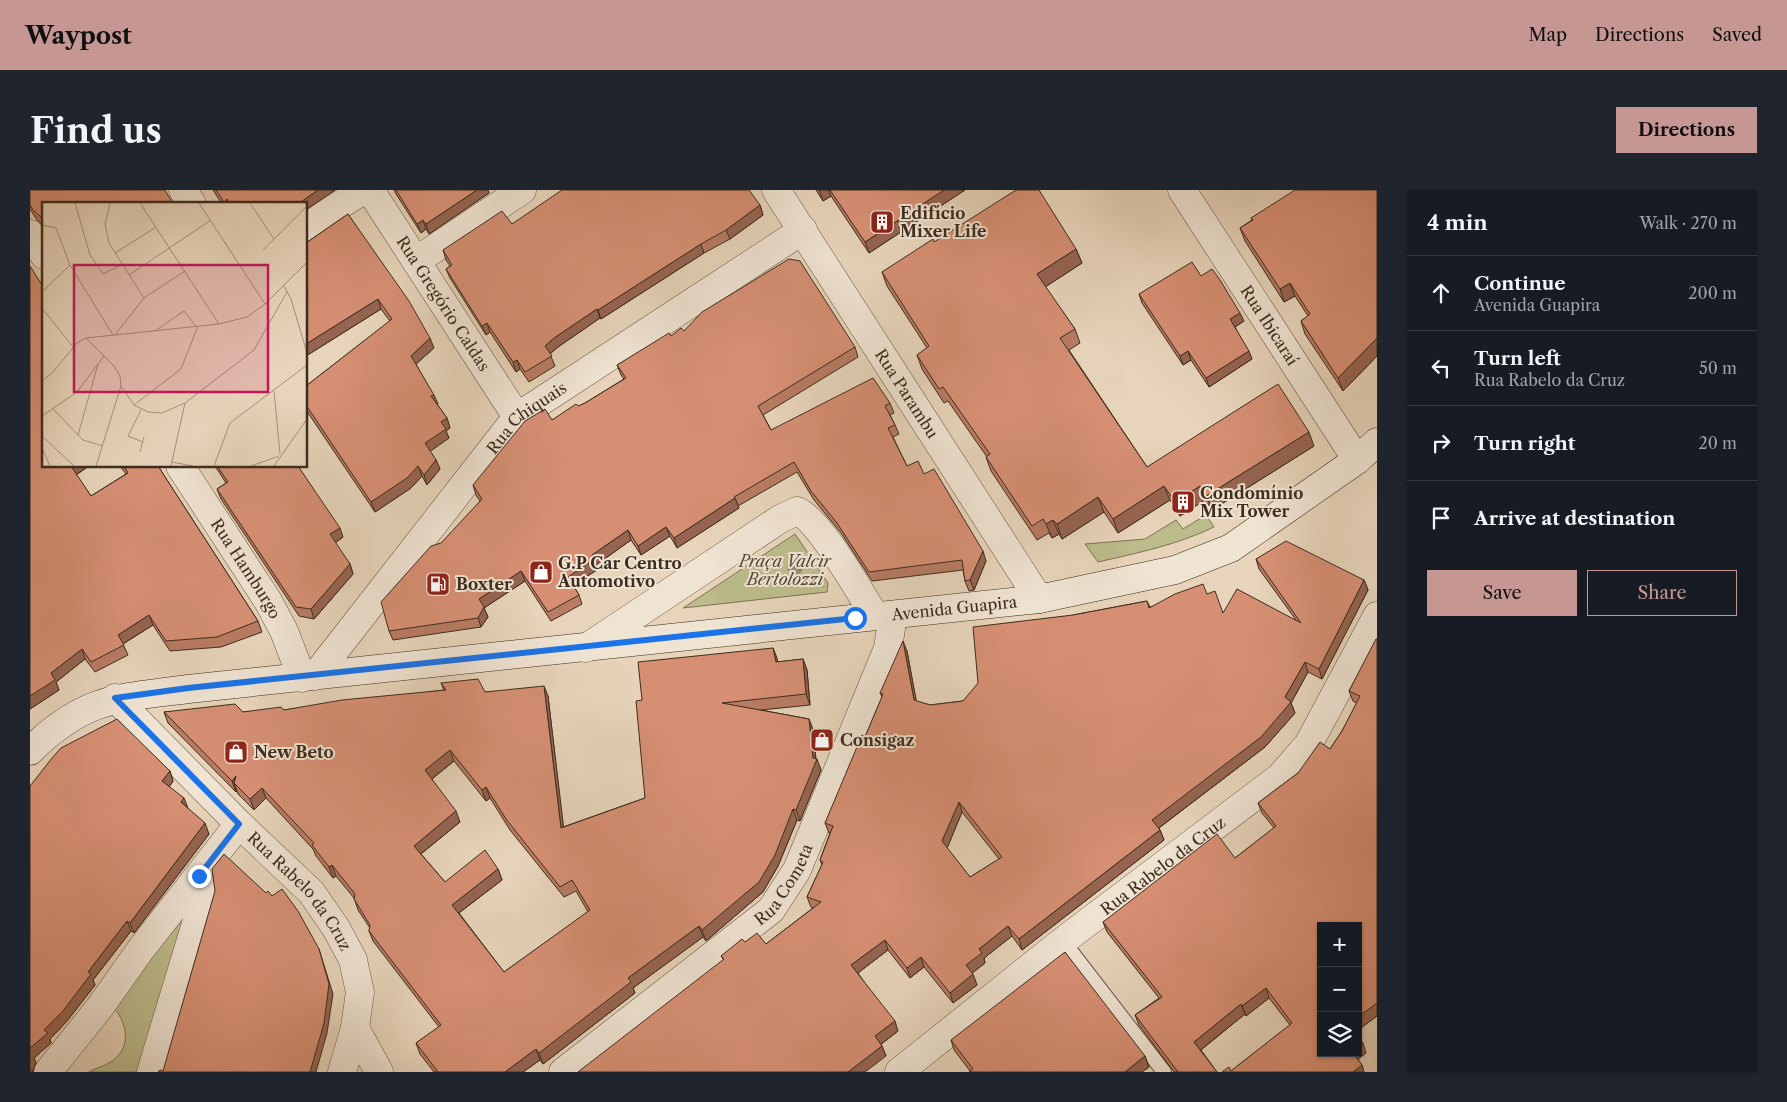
<!DOCTYPE html>
<html lang="en">
<head>
<meta charset="utf-8">
<style>
	:root { --surface:#171b24; --page:#20242c; --text:#f1f3f6; --muted:#9ea1a6; --line:#363941; --accent:#c59692 }
	body { margin:0; font-family:"Libre Caslon Text",serif; background:var(--page); color:var(--text) }
	.controls { position:absolute; right:15px; bottom:15px; display:grid; overflow:hidden; border-radius:0px; box-shadow:0 1px 4px #0004 }
	.controls button { width:45px; height:45px; display:grid; place-items:center; padding:0; border:0; border-bottom:1px solid var(--line); background:var(--surface); color:var(--text); font:25px sans-serif }
	.stop { position:absolute; width:15px; height:15px; margin:-11px; border:4px solid #1a73e8; border-radius:50%; background:#fff }
	.stop.end { background:#1a73e8; border-color:#fff; box-shadow:0 1px 5px #0008 }
	.list { margin:0; padding:0; list-style:none }
	h2 { display:flex; justify-content:space-between; align-items:center; height:65px; margin:0; padding:0 20px; font-size:21px }
	h2 small { font-size:16px; font-weight:400; color:var(--muted) }
	.list li { display:grid; grid-template-columns:32px 1fr auto; gap:15px; align-items:center; box-sizing:border-box; height:75px; padding:0 20px; border-top:1px solid var(--line) }
	.list b { display:block; font-size:19px; white-space:nowrap }
	.list p { margin:0; font-size:16px; white-space:nowrap; color:var(--muted) }
	.list em { font-size:16px; font-style:normal; color:var(--muted) }
	.actions { display:flex; gap:10px; padding:15px 20px }
	.actions a { flex:1; padding:11px 0; border:1px solid var(--accent); border-radius:0px; text-align:center; font-size:18px; color:var(--accent) }
	.actions .main { background:var(--accent); color:#111 }
	.icon { flex:none; width:28px; height:28px; fill:none; stroke:currentColor; stroke-width:2; stroke-linecap:round; stroke-linejoin:round }
	.map { position:relative; flex:none; width:1347px; height:882px; overflow:hidden; border-radius:0px }
	header { display:flex; align-items:center; gap:30px; box-sizing:border-box; height:70px; padding:0 25px; background:var(--accent); color:#111 }
	header strong { font-size:24px }
	nav { display:flex; gap:28px; margin-inline-start:auto; font-size:18px }
	.intro { display:flex; align-items:center; justify-content:space-between; box-sizing:border-box; height:120px; padding:0 30px }
	h1 { margin:0; font-size:35px }
	.button { padding:12px 22px; border-radius:0px; background:var(--accent); color:#111; font-size:18px; font-weight:700 }
	main { display:flex; gap:30px; padding:0 30px }
	aside { flex:1; background:var(--surface); border-radius:0px; box-shadow:0 1px 4px #0004 }
	.map>svg:first-child { display:block }
</style>
</head>
<body>
<header>
<strong>Waypost</strong>
<nav><a>Map</a><a>Directions</a><a>Saved</a></nav>
</header>
<div class="intro"><h1>Find us</h1><a class="button">Directions</a></div>
<main>
<div class="map">
<svg width="1347" height="882" viewBox="0 0 1347 882">
	<rect width="100%" height="100%" fill="#e7d4ba"/>
	<filter id="stains"><feTurbulence type="fractalNoise" baseFrequency=".004" numOctaves="4"/><feColorMatrix values="0 0 0 0 .2 0 0 0 0 .09 0 0 0 0 .02 0 0 0 .5 -.17"/></filter>
	<radialGradient id="worn" r=".72"><stop offset=".6" stop-color="#630" stop-opacity="0"/><stop offset="1" stop-color="#630" stop-opacity=".3"/></radialGradient>
	<path fill="#bcbb8b" stroke="#7c7455" d="M1176 325 1184 337C1147 355 1107 363 1068 372L1055 354 1115 349 1146 330 1153 339Z
		M765 344 798 393 797 402 653 418Z
		M159 702 170 708 110 882H59C64 878 71 878 77 874 101 862 99 837 85 819Z"/>
	<g fill="none" stroke-linecap="round" stroke-linejoin="round">
		<g stroke="#685746" stroke-width="16">
			<path id="lane" d="M1033 751 1134 882"/>
		</g>
		<g stroke="#685746" stroke-width="29">
			<g id="street">
				<path d="M153 0 162 14"/>
				<path id="s1" d="M340 0 487 227"/>
				<path id="s2" d="M746 0 1009 409"/>
				<path id="s3" d="M1152 0 1327 270"/>
				<path d="M276 37 333 0"/>
				<path d="M0 44 14 65"/>
				<path d="M386 71 492 0"/>
				<path id="s4" d="M150 276 238 411 254 441 272 488"/>
				<path d="M556 458 750 329 767 321C790 330 830 403 845 426"/>
				<path id="s5" d="M285 486 487 227 773 40"/>
				<path id="s6" d="M85 508 209 634 281 702 306 738 323 770 330 802 325 838 312 882"/>
				<path d="M325 838 349 882"/>
				<path d="M18 882 70 817 111 759 209 634"/>
				<path d="M121 882 174 707 169 686"/>
				<path id="s7" d="M533 882 741 720 767 680 858 458 863 425"/>
				<path id="s8" d="M869 882 1033 751 1250 587 1278 555 1347 426"/>
			</g>
		</g>
		<g stroke="#3d2d1f" stroke-width="29">
			<g id="secondary">
				<path id="s9" d="M0 561C53 508 87 508 158 499L1009 409 1145 380 1201 358 1327 270 1347 252"/>
			</g>
		</g>
		<use href="#lane" stroke="#efe3d2" stroke-width="14"/>
		<use href="#street" stroke="#efe3d2" stroke-width="28"/>
		<use href="#secondary" stroke="#efe3d2" stroke-width="28"/>
	</g>
	<circle fill="#978871" cx="765" cy="377" r="8"/>
	<path fill="#b87b63" stroke="#3d2d1f" fill-rule="evenodd" d="M0 0 14 14V36L7 30 0 19Z
		M183 0H305L276 14H192Z
		M364 0H458L459 3 399 44 396 39 391 43 366 4Z
		M786 0H935L839 63 801 6 793 11Z
		M1347 0V166L1313 201 1275 144 1271 131 1278 126 1265 106 1254 112 1215 51 1210 38 1222 30 1221 28Z
		M730 15 733 25 700 49 674 63 571 129 570 128 528 157 520 164 525 176 499 192 490 179 486 182 460 142 456 145 420 88 416 79 420 76 416 70 413 60 482 34Z
		M318 24 404 158 386 174 408 214H407L417 228 420 238 416 241 419 248 400 261 406 270 410 279 397 295 392 286 381 298 345 322 276 220V196L360 131 351 119 276 166V53Z
		M904 52 1046 59 1052 73 1015 97 1045 139 1050 153 1039 160 1117 277 1284 256 1182 320 1175 310 1150 326 1140 310 1088 343 1074 322 1032 349 1029 344 1022 348 1019 343 1007 350 961 281 956 267H957L918 211 914 213 892 179 887 165 897 158 857 96 852 82Z
		M1109 104 1214 131 1205 137 1222 169 1179 197 1161 170 1153 175 1112 113Z
		M654 141 825 157 828 167 733 225 741 240 860 213 864 223 860 225 865 235 869 244 863 247 877 276 894 284 956 371 944 400 939 401 935 391 933 380 842 391 811 343 784 310 767 282 708 316 709 318 647 358 640 346 611 365 601 350 566 375 567 380 543 395 549 405 552 414 521 431 495 391 454 418 458 427 451 437 363 450 359 441 450 311 446 305 443 295 522 230 555 213 594 189 591 185 587 175 641 146Z
		M14 276H59L46 285 61 306 96 284 90 276H128L228 431 232 442 191 457 140 461 123 435 93 454 98 465 65 482 55 469 26 492 29 500 0 519Z
		M185 276H268L313 347 305 353 320 374 323 384 284 429 269 426 191 309 187 299 196 293Z
		M1226 369 1334 390 1338 400 1292 489 1278 482 1261 513 1265 523 1235 557 1129 638 1130 640 1134 650 992 760 982 746 954 768 955 773 942 783 947 795 923 813 894 777 880 788 858 760 828 783 868 841 851 854 856 866 693 769 691 766 715 752 736 754 783 718 781 717 777 707 792 675 790 670 800 643H799L795 633 835 547 852 507 850 503 877 461 886 511 900 515 933 511 1043 425 1117 411 1120 417 1177 404 1193 423 1266 430 1229 379ZM932 622 969 669 940 687 917 658Z
		M1347 449V826L1328 840V736L1291 863H1336L1328 869 1332 875 1334 882H1192L1201 881 1260 835 1239 808 1216 826 1215 824 1171 860 1187 882H1144L1109 835 1105 825 1129 808 1077 742 1073 732 1205 668 1244 638 1232 623 1228 613 1300 559 1312 541 1327 513 1323 511 1319 501Z
		M743 458 748 472 773 469 777 480 780 515 731 520 779 529 783 540 786 569 791 580 770 631 767 630 748 676 733 702 676 751 673 747 603 798 605 803 513 874 510 870 493 882H404L390 864 386 853 409 837 343 751 339 741 340 738 328 720 324 708 306 686 303 688 286 666 283 659 236 608 224 620 208 604 207 601 206 602 138 533 134 522H213L254 520 414 500 411 493 455 502 518 506 533 637 615 608 612 510ZM424 571 456 611 460 608 480 640 534 707 546 701 558 722 474 782 429 723 472 690 468 679 415 692 391 664 430 632 402 589Z
		M140 581 143 591 139 597 179 644 104 743 101 741 63 790 65 795 37 831 20 849 21 853 4 868 6 873 3 880V882H0V596Z
		M921 850 1115 866 1119 877 1112 882H939L940 881 924 860Z"/>
	<path fill="#966450" stroke="#3d2d1f" d="M288 0H305L276 20V14H268Z
		M447 0H458L459 3 399 44 396 34Z
		M789 0H799L801 6 793 11Z
		M914 0H935L839 63 835 52Z
		M197 9 199 14H194V12Z
		M730 15 733 25 700 49 696 40Z
		M393 30 396 39 391 43 387 34Z
		M671 54 674 63 571 129 568 120Z
		M1046 59 1052 73 1012 99 1007 84Z
		M1260 93 1265 106 1254 112 1250 99Z
		M348 109 351 119 276 166V154Z
		M567 119 570 128 528 157 518 165 515 156 524 148Z
		M1210 123 1214 131 1203 138 1200 129Z
		M457 133 460 142 456 145 452 136Z
		M400 148 404 158 384 176 381 166Z
		M1347 148V166L1313 201 1308 188Z
		M1158 161 1161 170 1153 175 1150 166Z
		M1219 161 1222 169 1179 197 1176 188Z
		M487 170 490 179 486 182 483 172Z
		M404 205 408 214 405 216 401 206Z
		M417 228 420 238 416 241 419 248 398 263 395 253 411 232Z
		M1279 242 1284 256 1182 320 1176 306Z
		M406 270 410 279 397 295 394 285Z
		M41 276H59L44 286Z
		M388 276 392 286 381 298 345 322 341 312Z
		M1134 296 1140 310 1088 343 1083 329Z
		M1170 296 1175 310 1150 326 1145 312Z
		M1068 307 1074 322 1032 349 1027 334Z
		M705 308 709 318 647 358 644 348Z
		M1023 330 1029 344 1022 348 1016 334Z
		M636 337 640 346 611 365 608 356Z
		M310 338 313 347 303 354 300 344Z
		M598 340 601 350 566 375 567 380 541 396 538 387 562 365Z
		M953 361 956 371 944 400 940 390Z
		M320 374 323 384 284 429 281 419Z
		M491 381 495 391 454 418 458 427 451 437 448 428 449 409Z
		M1334 390 1338 400 1292 489 1289 479Z
		M119 425 123 435 91 455 88 445Z
		M873 451 877 461 888 520 884 510Z
		M743 458 747 468 750 483 746 472Z
		M52 459 55 469 26 492 29 500 0 519V506L21 483Z
		M773 469 777 480 780 515 776 504Z
		M1275 472 1278 482 1261 513 1265 523 1235 557 1126 640 1122 630 1255 507Z
		M514 496 518 506 535 649 531 638Z
		M779 529 783 540 786 572 787 569 791 580 770 631 766 620 783 568Z
		M420 560 424 571 399 591 395 580Z
		M140 581 143 591 136 602 132 591Z
		M206 586 204 593 207 601 206 602 202 591Z
		M456 597 460 608 456 611 452 600Z
		M232 598 236 608 224 620 220 609Z
		M154 608 158 618 151 612Z
		M929 612 932 622 916 661 912 651Z
		M763 619 767 630 748 676 733 702 676 751 672 740Z
		M426 621 430 632 388 666 384 656Z
		M175 633 179 644 104 743 100 733Z
		M1130 640 1134 650 992 760 989 749Z
		M302 675 306 686 303 688 299 677Z
		M468 679 472 690 426 725 422 715Z
		M97 731 101 741 63 790 65 795 37 831 20 849 21 853 4 868 6 873 3 880V882L0 878V858Z
		M669 736 673 747 603 798 605 803 513 874 509 863 598 788Z
		M978 736 982 746 954 768 955 773 940 785 936 775 949 759Z
		M855 750 858 760 825 785 821 775Z
		M289 759 303 804 297 843 286 882H280Z
		M891 767 894 777 880 788 877 778Z
		M943 784 947 795 923 813 920 803Z
		M1236 798 1239 808 1216 826 1212 816Z
		M1347 813V826L1328 840V827Z
		M1211 814 1215 824 1168 862 1164 852Z
		M865 831 868 841 849 856 845 846Z
		M1333 853 1336 863 1325 871 1322 863H1328V856Z
		M852 856 856 866 835 882H818Z
		M506 859 510 870 493 882H475Z
		M1115 866 1119 877 1112 882H1095Z
		M1332 875 1334 882H1323Z"/>
	<path fill="#d68f73" stroke="#3d2d1f" fill-rule="evenodd" d="M0 0H135L143 14H14V32L10 26 3 20 0 15Z
		M186 0H288L268 14H200L197 9 194 12Z
		M366 0H447L396 34 393 30 387 34Z
		M532 0H719L730 15 696 40 671 54 568 120 567 119 524 148 515 156 522 166 495 182 487 170 483 172 457 133 452 136 416 79 422 75 413 60 472 21 482 34Z
		M800 0H914L835 52Z
		M986 0H1009L1046 59 1007 84 1045 139 1030 148 1117 277 1248 194 1279 242 1176 306 1170 296 1145 312 1134 296 1083 329 1068 307 1027 334 1023 330 1016 334 1013 329 1002 336 956 267 960 264 913 197 909 199 887 165 899 156 852 82 903 49 904 52Z
		M1265 0H1347V148L1308 188 1271 131 1280 124 1260 93 1250 99 1210 38 1223 30 1221 28Z
		M318 24 379 111 400 148 381 166 404 205 401 206 417 228 411 232 416 239 395 253 406 270 394 285 388 276 377 288 341 312 276 215V196L362 129 348 109 276 154V53Z
		M759 69 770 71 825 157 728 216 741 240 843 188 860 213 855 216 865 235 858 238 877 276 888 271 894 284 904 279 953 361 940 390 935 391 932 370 839 382 807 333 781 301 764 272 704 307 705 308 644 348 636 337 608 356 598 340 562 365 563 370 538 387 549 405 518 422 491 381 449 409 454 417 448 428 359 441 351 412 401 356 411 353 452 309 443 295 495 231 515 219 522 230 546 214 548 216 555 213 596 188 587 175 639 143 641 146 651 138 654 141 672 122Z
		M1162 72 1171 86 1182 79 1190 90 1210 123 1200 129 1219 161 1176 188 1158 161 1150 166 1109 104Z
		M0 76 14 98V276H41L61 306 98 283 94 276H128L228 431 187 447 136 451 119 425 88 445 94 455 61 472 52 459 21 483 25 490 0 506Z
		M187 276H268L310 338 300 344 320 374 281 419 266 417 187 299 198 292Z
		M1256 351 1334 390 1289 479 1275 472 1255 507 1261 512 1231 547 1122 630 1130 640 989 749 978 736 949 759 952 763 936 775 943 784 920 803 891 767 877 778 855 750 821 775 865 831 845 846 852 856 818 882H548L694 769 691 766 712 749 715 752 727 743 736 754 791 712 777 707 793 672 790 670 803 636 795 633 832 545 835 547 853 504 850 503 873 451 884 510 900 515 933 511 948 493 943 437 1043 425 1117 411 1119 418 1145 404 1173 394 1177 404 1185 401 1193 423 1207 399 1271 433 1226 369ZM929 612 972 667 940 687 912 651Z
		M1346 449H1347V813L1328 827V736H1291V863H1323L1332 875 1323 882H1192L1199 877 1201 881 1262 833 1236 798 1212 816 1211 814 1164 852 1187 882H1148L1105 825 1132 807 1073 732 1187 644 1205 668 1246 636 1228 613 1268 583 1290 552 1300 559 1312 541 1330 506 1319 501Z
		M743 458 746 472 773 469 776 504 692 513 779 529 783 568 787 569 766 620 763 619 745 665 729 692 672 740 669 736 598 788 601 792 509 863 506 859 475 882H408L386 853 411 835 339 741 340 735 324 709 325 704 302 675 299 677 282 655 284 653 232 598 220 609 204 593 206 586 202 591 134 522 205 514 213 522 251 517 254 520 312 510 416 500 411 493 448 489 455 502 514 496 531 638 615 608 606 511 612 510 608 472ZM420 560 452 600 456 597 476 629 530 697 542 690 560 720 474 782 422 715 468 679 455 660 415 692 384 656 426 621 395 580Z
		M87 529 140 581 132 591 154 608 151 612 175 633 100 733 97 731 58 782 61 784 33 821 14 840 18 843 0 858V596L22 568 31 558Z
		M194 664 236 703 238 701 242 706 252 699 268 721 289 759 299 794 294 833 280 882H128L130 880 133 881 185 701 182 679Z
		M1035 762 1115 866 1095 882H939L943 879 921 850Z
		M1328 847 1333 853 1328 856Z"/>
	<g fill="none" stroke-linecap="round" stroke-linejoin="round">
		<path stroke="#1a73e8" stroke-width="6" d="M169 686 209 634 85 508 158 498 825 428"/>
	</g>
	<defs>
		<g id="building-square" transform="scale(1.25)"><rect x="-9" y="-9" width="18" height="18" rx="4" fill="#8f2418" stroke="#efe3d2"/><path d="M-4-6H4V6H1V3H-1V6H-4ZM-2.5-4.3h1.7v1.8h-1.7ZM.8-4.3h1.7v1.8H.8ZM-2.5-1h1.7V.8h-1.7ZM.8-1h1.7V.8H.8Z" fill="#fff"/></g>
		<g id="shop-square" transform="scale(1.25)"><rect x="-9" y="-9" width="18" height="18" rx="4" fill="#8f2418" stroke="#efe3d2"/><path d="M-5-2.5h2.3a2.7 3.5 0 0 1 5.4 0H5L5.5 6h-11ZM-1.5-2.5h3a1.5 2.3 0 0 0-3 0Z" fill="#fff"/></g>
		<g id="fuel-square" transform="scale(1.25)"><rect x="-9" y="-9" width="18" height="18" rx="4" fill="#8f2418" stroke="#efe3d2"/><path d="M-5.5-6h7V0h2V4h1.3V-2.5L3-4.5l.8-.8L6-3V5H2.5V1h-1V6h-7ZM-4.2-4.7v3.2H.2V-4.7Z" fill="#fff"/></g>
	</defs>
	<g fill-rule="evenodd">
		<use href="#building-square" x="852" y="32"/>
		<use href="#building-square" x="1153" y="312"/>
		<use href="#shop-square" x="511" y="382"/>
		<use href="#fuel-square" x="408" y="394"/>
		<use href="#shop-square" x="792" y="550"/>
		<use href="#shop-square" x="206" y="562"/>
	</g>
	<g text-anchor="middle" dominant-baseline="central" stroke-width="4" stroke-linejoin="round" paint-order="stroke">
		<g font-size="16" font-weight="bold" fill="#3d2d1f" stroke="#efe3d2" text-anchor="start">
			<text x="870" y="23">Edifício<tspan x="870" dy="18">Mixer Life</tspan></text>
			<text x="1170" y="303">Condomínio<tspan x="1170" dy="18">Mix Tower</tspan></text>
			<text x="528" y="373">G.P Car Centro<tspan x="528" dy="18">Automotivo</tspan></text>
			<text x="426" y="394">Boxter</text>
			<text x="810" y="550">Consigaz</text>
			<text x="224" y="562">New Beto</text>
		</g>
		<g font-size="16" fill="#3d2d1f" stroke="#efe3d2">
			<text stroke="none"><textPath href="#s1" startOffset="135">Rua Gregório Caldas</textPath></text>
			<text stroke="none"><textPath href="#s3" startOffset="161">Rua Ibicaraí</textPath></text>
			<text stroke="none"><textPath href="#s2" startOffset="242">Rua Parambu</textPath></text>
			<text stroke="none"><textPath href="#s5" startOffset="335">Rua Chiquais</textPath></text>
			<text stroke="none"><textPath href="#s4" startOffset="122">Rua Hamburgo</textPath></text>
			<text stroke="none"><textPath href="#s9" startOffset="945">Avenida Guapira</textPath></text>
			<text stroke="none"><textPath href="#s8" startOffset="335">Rua Rabelo da Cruz</textPath></text>
			<text stroke="none"><textPath href="#s7" startOffset="292">Rua Cometa</textPath></text>
			<text stroke="none"><textPath href="#s6" startOffset="268">Rua Rabelo da Cruz</textPath></text>
		</g>
		<g font-size="16" font-style="italic" fill="#564935" stroke="#efe3d2">
			<text x="755" y="371">Praça Valcir<tspan x="755" dy="18">Bertolozzi</tspan></text>
		</g>
	</g>
	<g transform="translate(12 12)">
		<rect width="265" height="265" fill="#e7d4ba"/>
		<path fill="none" stroke="#a3917c" stroke-width="1" d="M33 1 48 53 61 72 81 62M68 1 63 22 67 41 102 96M98 1 177 122M157 1 223 102M208 1 232 37M0 23 14 26 28 63 71 133M221 48 265 4M73 51 114 25M87 73 169 18M242 84 249 97 265 151M0 90 28 63M0 106 31 145M113 129 142 109 154 124M73 133 102 96 143 69M44 136 72 164 78 174 79 184 92 203 106 210 120 211 143 201 212 148 245 90M0 179 11 170 35 141 44 136 177 122 205 115 223 102 265 60M232 189 238 252M92 203 139 167 156 124M11 207 41 238 61 244M99 208 86 234 101 240M0 214 35 190 62 154M36 233 56 162M0 234 32 264M0 246 8 264M98 250 102 235M130 260 151 264M54 264 79 184M129 264 143 201M172 264 188 221 265 163M209 264 237 254M232 264 265 217"/>
		<path fill="#c2185b" fill-opacity="0.15" stroke="#c2185b" stroke-width="2.5" d="M32 63H226V190H32Z"/>
		<rect width="265" height="265" fill="none" stroke="#3d2d1f" stroke-width="2.5"/>
	</g>
	<rect width="100%" height="100%" filter="url(#stains)"/>
	<rect width="100%" height="100%" fill="url(#worn)"/>
</svg>
<div class="controls">
<button>+</button>
<button>−</button>
<button><svg class="icon" aria-label="layers" viewBox="0 0 24 24"><path d="M12 4l9 5-9 5-9-5zM3 14l9 5 9-5"/></svg></button>
</div>
<div class="stop" style="left:825px;top:428px"></div>
<div class="stop end" style="left:169px;top:686px"></div>
</div>
<aside>
<h2>4 min<small>Walk · 270 m</small></h2>
<ul class="list">
<li><svg class="icon" aria-label="ahead" viewBox="0 0 24 24"><path d="M12 20V5M6 11l6-6 6 6"/></svg><div><b>Continue</b><p>Avenida Guapira</p></div><em>200 m</em></li>
<li><svg class="icon" aria-label="left" viewBox="0 0 24 24"><path d="M17 20v-9H6M10 6l-5 5 5 5"/></svg><div><b>Turn left</b><p>Rua Rabelo da Cruz</p></div><em>50 m</em></li>
<li><svg class="icon" aria-label="right" viewBox="0 0 24 24"><path d="M7 20v-9h11M14 6l5 5-5 5"/></svg><div><b>Turn right</b></div><em>20 m</em></li>
<li><svg class="icon" aria-label="arrive" viewBox="0 0 24 24"><path d="M6 21V4h12l-3 4 3 4H6"/></svg><div><b>Arrive at destination</b></div></li>
</ul>
<div class="actions"><a class="main">Save</a><a>Share</a></div>
</aside>
</main>
</body>
</html>
